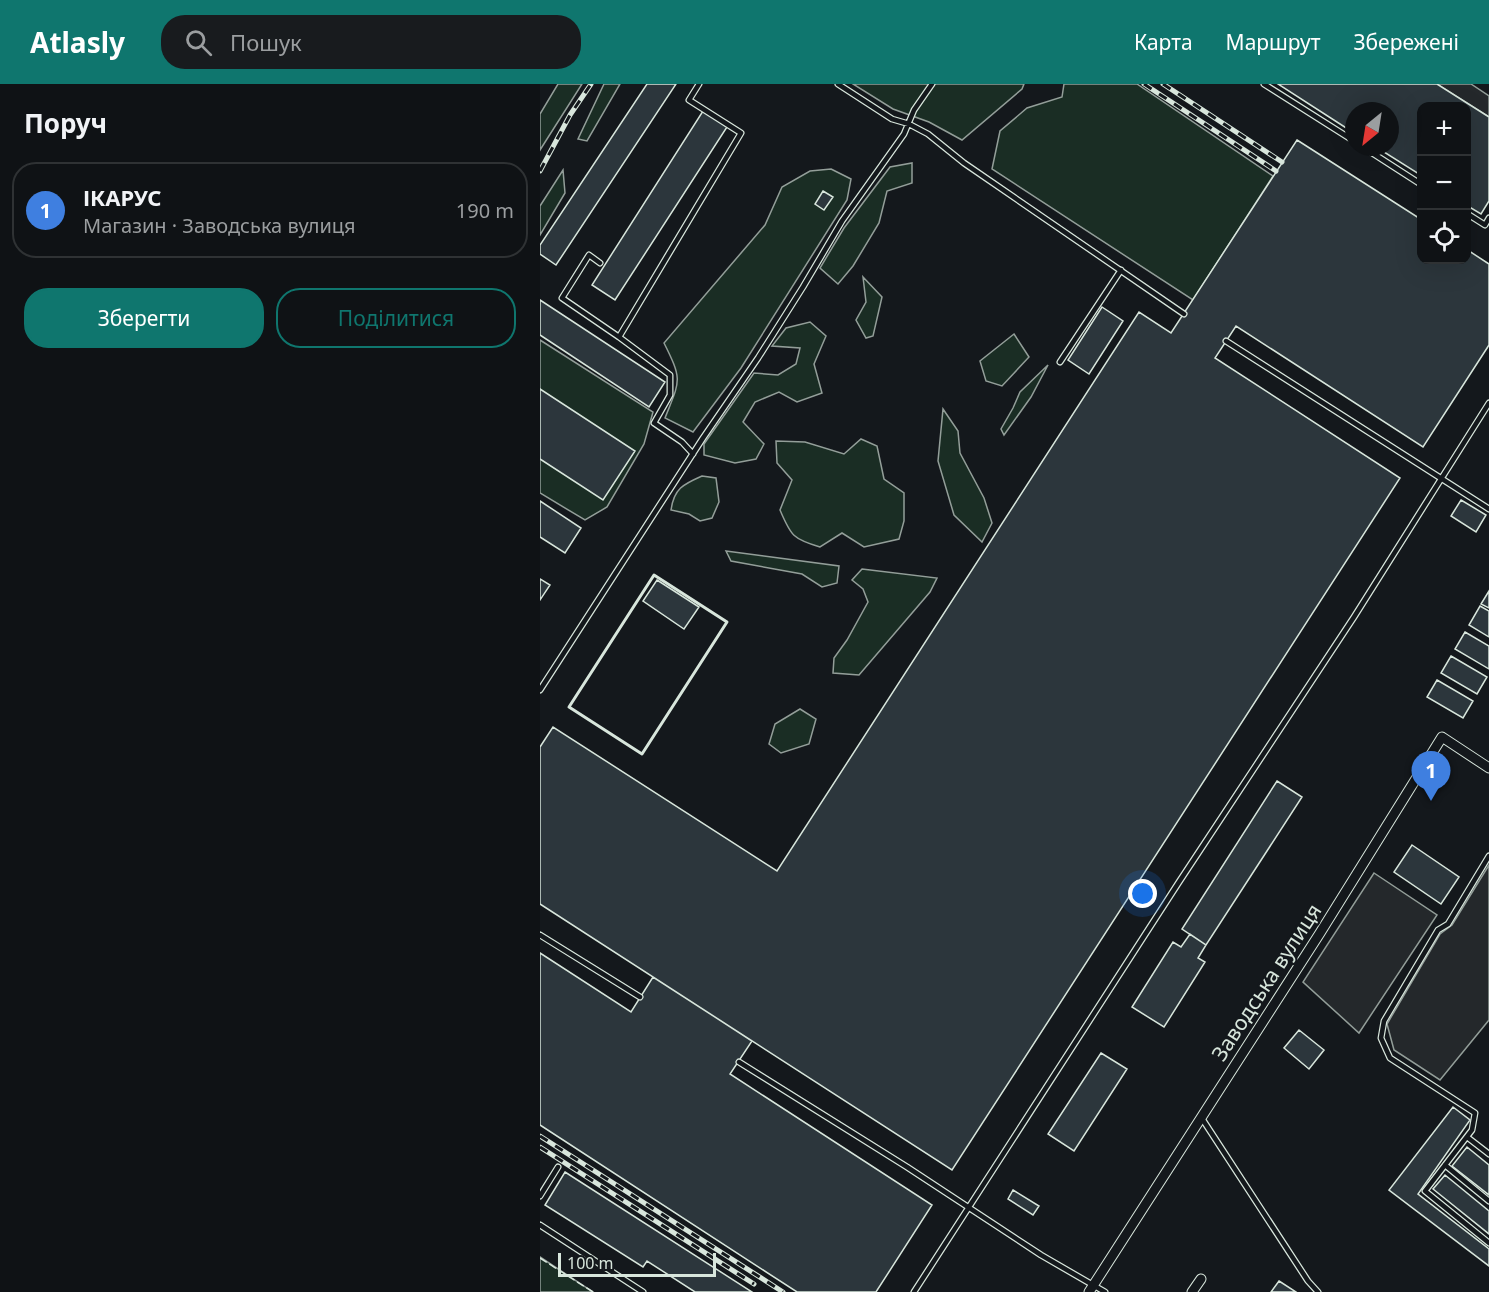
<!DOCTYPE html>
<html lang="uk">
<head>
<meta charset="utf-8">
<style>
	:root { --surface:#0f1215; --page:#181b1e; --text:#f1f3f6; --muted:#9b9ea0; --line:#2f3234; --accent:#0f766e }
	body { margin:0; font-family:"Noto Sans",sans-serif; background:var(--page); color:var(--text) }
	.controls { position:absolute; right:18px; top:18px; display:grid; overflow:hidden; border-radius:12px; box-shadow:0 6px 24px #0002 }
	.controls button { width:54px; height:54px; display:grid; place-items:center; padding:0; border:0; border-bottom:2px solid var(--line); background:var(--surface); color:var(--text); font:30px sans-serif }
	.compass { position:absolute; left:805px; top:18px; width:54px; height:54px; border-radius:50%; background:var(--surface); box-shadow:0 6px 24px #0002; rotate:210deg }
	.scale { position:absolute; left:18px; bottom:15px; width:158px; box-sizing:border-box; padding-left:6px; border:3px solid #d8e6dc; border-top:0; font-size:16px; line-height:21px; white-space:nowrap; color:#d8e6dc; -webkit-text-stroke:4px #14181c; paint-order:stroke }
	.you { position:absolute; left:603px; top:810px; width:21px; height:21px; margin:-15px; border:4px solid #fff; border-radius:50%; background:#1a73e8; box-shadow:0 0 0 9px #1a73e833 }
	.badge { display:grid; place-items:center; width:39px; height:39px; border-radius:50%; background:var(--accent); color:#fff; font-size:20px; font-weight:700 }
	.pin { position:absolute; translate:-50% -50px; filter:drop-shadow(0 2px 3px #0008) }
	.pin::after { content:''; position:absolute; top:32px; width:21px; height:18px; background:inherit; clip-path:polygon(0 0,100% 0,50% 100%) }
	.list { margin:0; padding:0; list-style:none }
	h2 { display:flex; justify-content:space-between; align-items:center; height:78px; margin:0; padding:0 24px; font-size:26px }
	h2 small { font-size:20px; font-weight:400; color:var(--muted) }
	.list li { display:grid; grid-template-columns:39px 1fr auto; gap:18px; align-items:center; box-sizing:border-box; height:96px; margin:0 12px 12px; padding:0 12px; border:2px solid var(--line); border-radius:24px }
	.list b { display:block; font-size:22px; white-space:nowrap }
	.list p { margin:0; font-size:20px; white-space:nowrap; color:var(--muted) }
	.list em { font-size:20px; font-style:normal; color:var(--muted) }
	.actions { display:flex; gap:12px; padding:18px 24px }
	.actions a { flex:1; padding:14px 0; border:2px solid var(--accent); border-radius:24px; text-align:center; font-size:21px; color:var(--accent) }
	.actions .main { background:var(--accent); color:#fff }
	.icon { flex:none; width:33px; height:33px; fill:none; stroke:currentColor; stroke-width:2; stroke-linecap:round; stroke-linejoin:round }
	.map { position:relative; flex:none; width:949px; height:1208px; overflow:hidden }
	header { display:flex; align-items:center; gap:36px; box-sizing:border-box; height:84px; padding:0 30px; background:var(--accent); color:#fff }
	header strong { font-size:28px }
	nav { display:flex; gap:33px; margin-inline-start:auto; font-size:21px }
	.search { width:420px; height:54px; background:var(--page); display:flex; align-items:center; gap:15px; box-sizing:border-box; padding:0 21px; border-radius:24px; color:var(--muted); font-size:22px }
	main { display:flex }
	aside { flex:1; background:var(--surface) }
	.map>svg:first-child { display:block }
</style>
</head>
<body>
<header>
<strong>Atlasly</strong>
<div class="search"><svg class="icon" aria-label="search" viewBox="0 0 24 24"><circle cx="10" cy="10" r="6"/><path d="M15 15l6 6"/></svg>Пошук</div>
<nav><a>Карта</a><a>Маршрут</a><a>Збережені</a></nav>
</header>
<main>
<aside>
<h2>Поруч<small></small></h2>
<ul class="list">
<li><span class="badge" style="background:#3f7fe0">1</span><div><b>ІКАРУС</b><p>Магазин · Заводська вулиця</p></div><em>190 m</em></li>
</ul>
<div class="actions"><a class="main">Зберегти</a><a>Поділитися</a></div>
</aside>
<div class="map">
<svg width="949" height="1208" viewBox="0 0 949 1208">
	<rect width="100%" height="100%" fill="#14181c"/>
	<path fill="#1a2d24" stroke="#939e99" stroke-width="1.5" d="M18 0H42L0 66V30Z
		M64 0H80L47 57 38 55Z
		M313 0H484L482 5 422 56 389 38 353 25Z
		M524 0H597L733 92 653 216 452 85 460 47 487 24 522 13Z
		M372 79V99L347 107 339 139 313 182 298 200 280 184 304 144 350 83Z
		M291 85 311 95 307 116 201 284 153 348 125 334C140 296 143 297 124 259L225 141 242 103 270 87Z
		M23 86 25 109 0 151V122Z
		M323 193 342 213 333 252 326 254 316 236 326 218Z
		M270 238 286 252 274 280 282 309 257 318 239 308 215 318 203 338 224 360 216 375 195 379 164 371V360L214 289 238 291 256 280 260 264 232 262 246 244Z
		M474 250 489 273 462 302 446 297 440 277Z
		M0 256 113 328 104 360 67 423 45 436 0 409Z
		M508 281 491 313 464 351 461 345 473 324 480 308Z
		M403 325 418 347 420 369 444 414 452 439 442 458 414 431 398 377Z
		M321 355 337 362 344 395 364 409V437L359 455 324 463 302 449 280 463C253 455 251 452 240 426L252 396 237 379 236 357 265 358 304 370Z
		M162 392 176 394 179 418 172 434 160 437 149 430 131 426C134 404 144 400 162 392Z
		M186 467 299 482 297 499 282 503 262 490 191 477Z
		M322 485 397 494 390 508 319 591 293 589 294 574 307 556 328 518 323 505 312 496Z
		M260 625 276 635 269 660 241 669 229 660 235 640Z
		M0 1173 53 1208H0Z"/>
	<path fill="#24282b" stroke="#939e99" stroke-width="1.5" d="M897 0H931L949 12V33Z
		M949 781V936L900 996 854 966 847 940 900 850 912 841Z
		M834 789 897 831 819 949 763 898Z"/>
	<path fill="#2c363c" stroke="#d8e6dc" stroke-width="1.5" d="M107 0H136L16 181 0 170V161Z
		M738 0H897L949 33V117L941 130 926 121V22H882V92L836 63H850V27H814V49Z
		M163 27 187 43 75 216 52 201Z
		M757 56 882 136V176H926V165L949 180V261L883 363 696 242 675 274 860 394 412 1086 0 820V663L13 643 237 787 599 228 631 249Z
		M283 107 293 113 284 126 275 120Z
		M0 216 125 298 109 323 0 251Z
		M562 223 583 237 549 290 528 276Z
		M0 305 95 367 63 416 0 375Z
		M921 416 946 431 936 448 911 432Z
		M0 417 41 444 25 469 0 453Z
		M0 495 10 501 0 516Z
		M117 496 159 523 144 545 103 517Z
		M949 507V524L941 520Z
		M940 522 949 527V553L929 541Z
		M925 548 949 562V585L915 565Z
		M911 572 947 593 937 610 901 589Z
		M897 596 933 617 923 634 887 613Z
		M737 697 762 713 666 861 642 845Z
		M872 761 919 793 901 820 854 788Z
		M650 850 666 861 658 874 665 878 624 943 592 923 633 858 641 863Z
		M0 869 91 928 113 893 212 957 190 990 392 1121 336 1208H257L0 1041Z
		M759 946 784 966 769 985 744 964Z
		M561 969 587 985 534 1067 508 1050Z
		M913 1023 930 1036 878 1110 949 1165V1182L849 1106Z
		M927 1063 949 1081V1111L912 1082Z
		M25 1088 212 1208H155L107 1177 103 1183 5 1121Z
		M905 1091 949 1127V1150L893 1105Z
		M473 1106 499 1122 493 1131 468 1115Z
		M739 1197 756 1208H731Z"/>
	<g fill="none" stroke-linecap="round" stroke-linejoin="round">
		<g stroke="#d8e6dc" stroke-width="7">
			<path id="lane" d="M298 0 352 35 369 40 388 50 424 79 644 230
				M724 0 814 57
				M823 63 882 101
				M926 129 945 141 949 134
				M60 179 49 171 22 214 79 253 201 49 149 16 159 0
				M79 253 130 291V311L114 339 142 358 153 370
				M686 257 949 425
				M520 278 581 186
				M0 606 163 354 218 274 263 203 302 137 364 50 374 26 392 0
				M949 772 908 840 898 846 844 937 841 954 850 974 935 1029 932 1046 885 1107 949 1159
				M0 851 100 913
				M199 978 367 1083 501 1171 565 1208
				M661 1033 768 1197 778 1208
				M927 1053 949 1070
				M905 1081 949 1117
				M0 1112 18 1083
				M0 1141 103 1208
				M374 1208 639 798 814 533 949 319"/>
		</g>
		<g stroke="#d8e6dc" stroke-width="11">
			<path id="street" d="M549 1208 780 849 902 653 949 684
				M652 1208 661 1195"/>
		</g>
		<use href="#lane" stroke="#14181c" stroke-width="4.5"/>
		<use href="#street" stroke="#14181c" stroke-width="9"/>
		<g stroke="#d8e6dc" stroke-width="5">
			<path id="rail" d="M604 0 736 87
				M623 0 742 78
				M0 87 30 31 51 0
				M0 1052 243 1208
				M0 1063 214 1200"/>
		</g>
		<use href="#rail" stroke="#14181c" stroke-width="3" stroke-dasharray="9" stroke-linecap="butt"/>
		<path stroke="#d8e6dc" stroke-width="1.5" stroke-dasharray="8 3" stroke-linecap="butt" d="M0 1174 53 1208"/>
		<path stroke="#d8e6dc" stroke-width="3" d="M114 491 187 538 102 670 29 623Z"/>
	</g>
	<g text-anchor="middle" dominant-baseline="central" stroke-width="4.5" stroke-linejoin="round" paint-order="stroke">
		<g font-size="21" fill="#d8e6dc" stroke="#14181c">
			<text transform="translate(726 898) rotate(-57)">Заводська вулиця</text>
		</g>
	</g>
</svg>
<div class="controls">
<button>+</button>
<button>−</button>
<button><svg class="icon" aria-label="locate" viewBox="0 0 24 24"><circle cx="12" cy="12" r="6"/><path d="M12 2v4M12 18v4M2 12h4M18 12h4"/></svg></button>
</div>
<svg class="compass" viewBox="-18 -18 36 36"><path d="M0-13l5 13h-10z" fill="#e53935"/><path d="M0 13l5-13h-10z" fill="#9b9ea0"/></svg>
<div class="scale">100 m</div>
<div class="you"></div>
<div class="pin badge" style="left:891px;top:717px;background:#3f7fe0">1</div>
</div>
</main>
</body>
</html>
